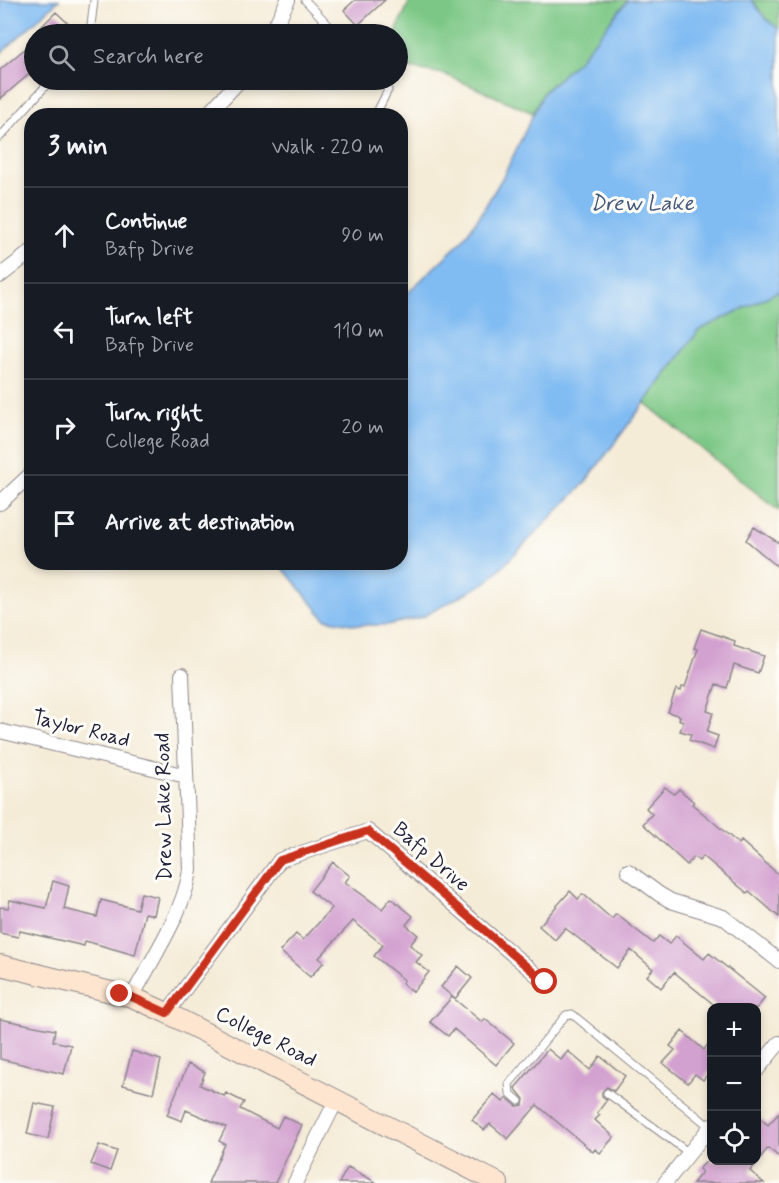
<!DOCTYPE html>
<html lang="en">
<head>
<meta charset="utf-8">
<style>
	:root { --surface:#171b24; --page:#20242c; --text:#f1f3f6; --muted:#9ea1a6; --line:#363941 }
	body { margin:0; font-family:Mynerve,sans-serif; background:var(--page); color:var(--text) }
	.controls { position:absolute; right:18px; bottom:18px; display:grid; overflow:hidden; border-radius:12px; box-shadow:0 3px 9px #0003 }
	.controls button { width:54px; height:54px; display:grid; place-items:center; padding:0; border:0; border-bottom:2px solid var(--line); background:var(--surface); color:var(--text); font:30px sans-serif }
	.stop { position:absolute; width:18px; height:18px; margin:-14px; border:4px solid #c8321e; border-radius:50%; background:#fff }
	.stop.end { background:#c8321e; border-color:#fff; box-shadow:0 2px 6px #0008 }
	.list { margin:0; padding:0; list-style:none }
	h2 { display:flex; justify-content:space-between; align-items:center; height:78px; margin:0; padding:0 24px; font-size:26px }
	h2 small { font-size:20px; font-weight:400; color:var(--muted) }
	.list li { display:grid; grid-template-columns:39px 1fr auto; gap:18px; align-items:center; box-sizing:border-box; height:96px; padding:0 24px; border-top:2px solid var(--line) }
	.list b { display:block; font-size:22px; white-space:nowrap }
	.list p { margin:0; font-size:20px; white-space:nowrap; color:var(--muted) }
	.list em { font-size:20px; font-style:normal; color:var(--muted) }
	.icon { flex:none; width:33px; height:33px; fill:none; stroke:currentColor; stroke-width:2; stroke-linecap:round; stroke-linejoin:round }
	.map { position:relative; flex:none; width:779px; height:1183px; overflow:hidden }
	.search { position:absolute; background:var(--surface); box-shadow:0 3px 9px #0003; left:24px; top:24px; width:384px; height:66px; display:flex; align-items:center; gap:15px; box-sizing:border-box; padding:0 21px; border-radius:33px; color:var(--muted); font-size:22px }
	.panel { position:absolute; background:var(--surface); box-shadow:0 3px 9px #0003; left:24px; top:108px; width:384px; height:462px; border-radius:24px }
	.map>svg:first-child { display:block }
</style>
</head>
<body>
<div class="map">
<svg width="779" height="1183" viewBox="0 0 779 1183">
	<rect width="100%" height="100%" fill="#fdfcf7"/>
	<filter id="ink" filterUnits="userSpaceOnUse"><feTurbulence type="fractalNoise" baseFrequency=".0167" numOctaves="2"/><feDisplacementMap in="SourceGraphic" scale="12" xChannelSelector="R" yChannelSelector="G"/><feConvolveMatrix kernelMatrix="1 2 1 2 8 2 1 2 1" color-interpolation-filters="sRGB"/></filter>
	<filter id="wash" filterUnits="userSpaceOnUse"><feTurbulence type="fractalNoise" baseFrequency=".008" numOctaves="4" result="noise"/><feDisplacementMap in="SourceGraphic" scale="24" xChannelSelector="R" yChannelSelector="G"/><feGaussianBlur stdDeviation="1.35" result="paint"/><feColorMatrix in="noise" values="0 0 0 0 0 0 0 0 0 0 0 0 0 0 0 0 0 1.4 0 .05"/><feComposite in="paint" operator="in"/></filter>
	<g filter="url(#wash)">
		<rect width="100%" height="100%" fill="#f5ecd8"/>
		<path fill="#7cc785" stroke="#4f7460" stroke-width="1.5" d="M410 0H628L579 60 544 92 533 113 444 74 398 66V34H395Z
			M752 0H779V29L765 18Z
			M779 291V511L645 403 699 330Z"/>
		<path fill="#80bbf2" stroke="#516e96" stroke-width="1.5" d="M0 0H59L0 54Z
			M628 0H752L765 18 779 29V291L699 330 584 484 487 582 422 617 387 625H357L325 619 283 568 272 563 400 562 401 299 461 242 479 217 504 175 544 92 579 60Z"/>
		<g id="blocks">
			<path fill="#d3a1d0" d="M355 0H385L358 25 344 10Z
				M56 12 71 26 63 34H34Z
				M34 41V70L0 99V70Z
				M754 527 779 543V568L746 540Z
				M701 629 735 641 734 646 764 656 758 673 734 665 727 688 716 684 707 711 713 713 707 732 718 736 714 749 689 740 691 734 680 731 684 721 679 720 680 716 668 712 676 689 681 691 682 687H685L698 649 694 648Z
				M665 787 674 794 679 789 694 802 692 804 739 844 741 841 779 875V917L749 891 747 893 703 856 699 861 694 857 687 865 643 824 652 814 646 808Z
				M333 862 350 876 345 882 382 909 391 898 413 916 406 925 418 935 410 945 422 955 416 962 429 972 413 992 402 983 404 980 374 956 383 945 353 921 319 958 324 962 310 977 280 951 296 934 303 940 332 908 310 891Z
				M53 881 69 886 64 909 97 917 101 900 137 909 141 893 158 897 154 915 145 913 135 955 85 941 84 946 20 931 18 937 0 933V907L8 908 10 900 46 908Z
				M570 891 578 899 583 894 612 919 616 914 653 943 659 936 669 944 676 936 704 959 709 953 765 998 757 1008H718L674 972 661 988 647 976 653 969 631 950 617 968 565 928 555 940 539 926Z
				M458 966 472 978 455 999 441 987Z
				M452 997 482 1022 485 1019 514 1043 496 1065 454 1029 448 1036 430 1022Z
				M0 1019 55 1030 53 1041 71 1045 64 1074 0 1059Z
				M682 1031 704 1050 711 1040V1070L703 1080 695 1074 688 1083 663 1063 675 1050 670 1046Z
				M548 1049 561 1060 568 1051 590 1070 600 1056 625 1076 614 1091 607 1087 602 1092V1096L607 1100 597 1113 600 1115 595 1120 614 1137 600 1153 595 1149 593 1152 537 1105 508 1139 490 1124 484 1130 472 1120 494 1094 503 1102 507 1098 517 1106 523 1105 524 1099 515 1088Z
				M132 1051 161 1060 153 1093 123 1085Z
				M188 1064 205 1072 200 1085 224 1096 226 1093 244 1102 240 1109 277 1128 283 1116 302 1125 275 1183H208L225 1144 219 1141 226 1127 186 1110 182 1121 167 1115Z
				M34 1103 55 1107 48 1139 27 1134Z
				M779 1113V1157L768 1148 750 1171 764 1183H693L702 1172 699 1169 707 1161H756V1115L768 1125Z
				M99 1145 117 1151 110 1171 91 1164Z
				M348 1167 377 1183H339Z"/>
		</g>
	</g>
	<g filter="url(#ink)">
		<use href="#blocks" fill-opacity="0" stroke="#8c878a" stroke-width="1.5"/>
		<g fill="none" stroke-linecap="round" stroke-linejoin="round">
			<g stroke="#8c878a" stroke-width="9">
				<path id="lane" d="M305 0 337 34
					M90 34 94 0
					M375 116 388 90 380 80
					M0 137 51 80
					M607 1093 689 1153
					M519 1101 510 1093 509 1084 566 1015 572 1014 710 1127"/>
			</g>
			<g stroke="#8c878a" stroke-width="16">
				<path id="street" d="M271 34 288 0
					M206 116 240 80
					M0 276 32 251
					M0 503 32 473
					M0 731 186 776
					M628 871 659 894 671 901 723 917 779 961
					M132 997C151 961 186 908 190 869L182 675
					M167 1013 280 860 368 831 545 982
					M756 1071 779 1043
					M295 1183 337 1099
					M665 1183 712 1125"/>
			</g>
			<g stroke="#8c878a" stroke-width="22">
				<path id="secondary" d="M0 965 132 997 167 1013 498 1183"/>
			</g>
			<use href="#lane" stroke="#fff" stroke-width="7"/>
			<use href="#street" stroke="#fff" stroke-width="14"/>
			<use href="#secondary" stroke="#fde5d0" stroke-width="20"/>
		</g>
	</g>
	<g fill="none" stroke-linecap="round" stroke-linejoin="round" filter="url(#ink)">
		<path stroke="#c8321e" stroke-width="8" d="M120 994 132 997 167 1013 280 860 368 831 545 982"/>
	</g>
	<g text-anchor="middle" dominant-baseline="central" stroke-width="6" stroke-linejoin="round" paint-order="stroke">
		<g font-size="21" fill="#22223b" stroke="#fdfcf7">
			<text transform="translate(81 729) rotate(14)">Taylor Road</text>
			<text transform="translate(164 807) rotate(-91)">Drew Lake Road</text>
			<text transform="translate(431 857) rotate(41)">Bafp Drive</text>
			<text transform="translate(266 1037) rotate(27)">College Road</text>
		</g>
		<g font-size="22" font-style="italic" fill="#43587b" stroke="#fdfcf7">
			<text x="642" y="204">Drew Lake</text>
		</g>
	</g>
</svg>
<div class="controls">
<button>+</button>
<button>−</button>
<button><svg class="icon" aria-label="locate" viewBox="0 0 24 24"><circle cx="12" cy="12" r="6"/><path d="M12 2v4M12 18v4M2 12h4M18 12h4"/></svg></button>
</div>
<div class="stop" style="left:545px;top:982px"></div>
<div class="stop end" style="left:120px;top:994px"></div>
<div class="search"><svg class="icon" aria-label="search" viewBox="0 0 24 24"><circle cx="10" cy="10" r="6"/><path d="M15 15l6 6"/></svg>Search here</div>
<section class="panel">
<h2>3 min<small>Walk · 220 m</small></h2>
<ul class="list">
<li><svg class="icon" aria-label="ahead" viewBox="0 0 24 24"><path d="M12 20V5M6 11l6-6 6 6"/></svg><div><b>Continue</b><p>Bafp Drive</p></div><em>90 m</em></li>
<li><svg class="icon" aria-label="left" viewBox="0 0 24 24"><path d="M17 20v-9H6M10 6l-5 5 5 5"/></svg><div><b>Turn left</b><p>Bafp Drive</p></div><em>110 m</em></li>
<li><svg class="icon" aria-label="right" viewBox="0 0 24 24"><path d="M7 20v-9h11M14 6l5 5-5 5"/></svg><div><b>Turn right</b><p>College Road</p></div><em>20 m</em></li>
<li><svg class="icon" aria-label="arrive" viewBox="0 0 24 24"><path d="M6 21V4h12l-3 4 3 4H6"/></svg><div><b>Arrive at destination</b></div></li>
</ul>
</section>
</div>
</body>
</html>
